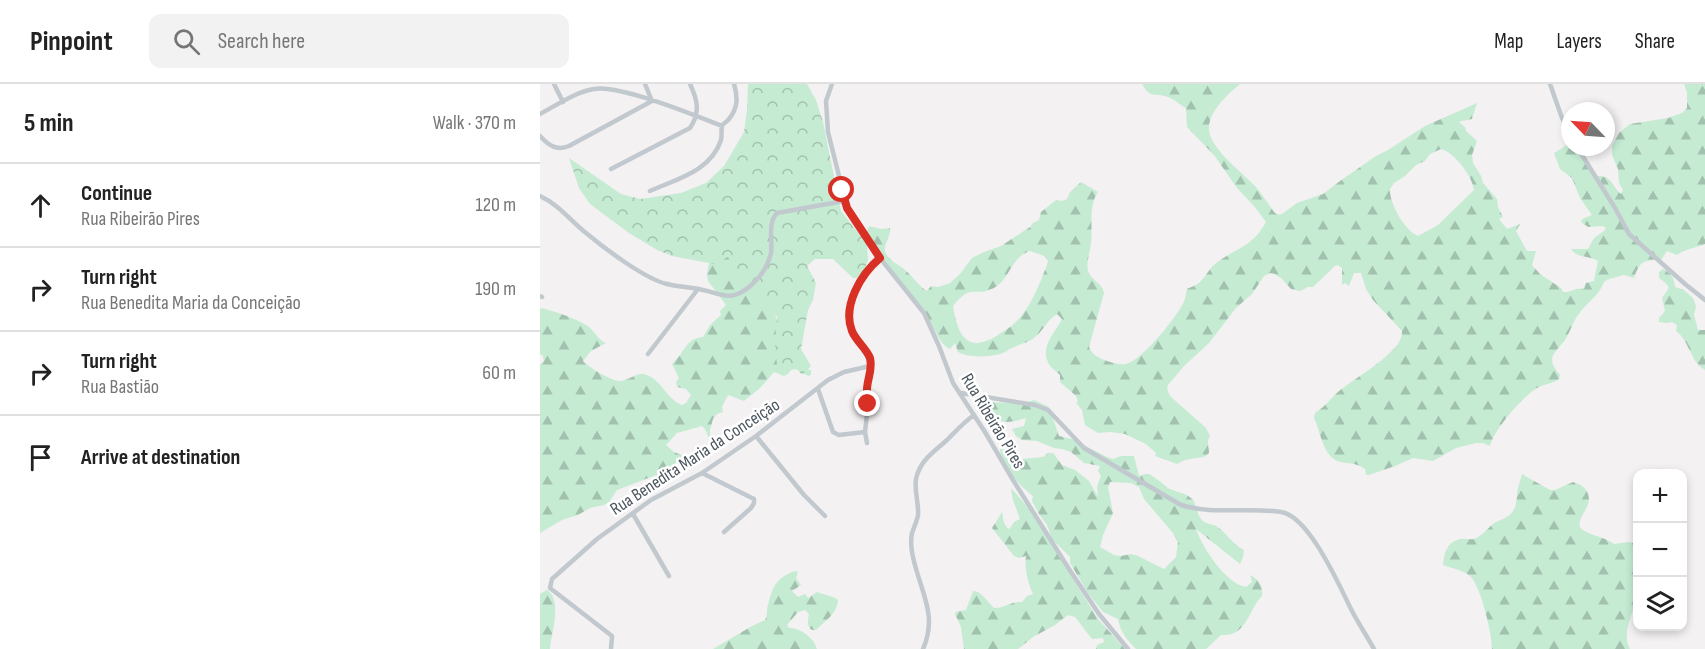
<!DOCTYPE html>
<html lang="en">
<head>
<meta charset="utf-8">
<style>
	:root { --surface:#fff; --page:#f2f2f2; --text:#222; --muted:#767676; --line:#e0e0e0 }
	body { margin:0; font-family:"Sofia Sans Condensed",sans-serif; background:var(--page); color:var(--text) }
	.controls { position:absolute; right:18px; bottom:18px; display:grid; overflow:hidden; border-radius:12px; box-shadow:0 3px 9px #0003 }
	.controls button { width:54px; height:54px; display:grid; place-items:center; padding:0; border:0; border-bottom:2px solid var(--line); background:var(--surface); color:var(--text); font:30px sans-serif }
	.compass { position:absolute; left:1021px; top:18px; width:54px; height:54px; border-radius:50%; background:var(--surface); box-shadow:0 3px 9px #0003; rotate:295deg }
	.stop { position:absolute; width:18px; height:18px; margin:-14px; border:4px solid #d93025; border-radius:50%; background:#fff }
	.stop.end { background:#d93025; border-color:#fff; box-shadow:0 2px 6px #0008 }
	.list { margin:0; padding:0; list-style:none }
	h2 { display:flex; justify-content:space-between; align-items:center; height:78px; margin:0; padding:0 24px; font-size:26px }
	h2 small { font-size:20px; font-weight:400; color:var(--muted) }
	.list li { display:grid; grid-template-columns:39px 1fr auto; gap:18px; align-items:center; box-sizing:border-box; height:84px; padding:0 24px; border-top:2px solid var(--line) }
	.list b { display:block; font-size:22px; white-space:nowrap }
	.list p { margin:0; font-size:20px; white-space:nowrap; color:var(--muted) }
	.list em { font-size:20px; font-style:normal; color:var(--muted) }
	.icon { flex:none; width:33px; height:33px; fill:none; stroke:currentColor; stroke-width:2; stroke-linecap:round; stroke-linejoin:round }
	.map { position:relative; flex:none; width:1165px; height:565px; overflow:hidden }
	header { display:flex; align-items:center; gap:36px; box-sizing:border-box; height:84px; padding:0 30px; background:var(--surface); border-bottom:2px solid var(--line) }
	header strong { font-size:28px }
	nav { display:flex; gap:33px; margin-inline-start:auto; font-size:21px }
	.search { width:420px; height:54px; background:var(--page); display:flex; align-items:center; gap:15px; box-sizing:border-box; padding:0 21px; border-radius:12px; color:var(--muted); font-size:22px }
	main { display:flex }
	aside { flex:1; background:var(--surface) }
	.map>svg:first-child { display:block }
</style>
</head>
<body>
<header>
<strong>Pinpoint</strong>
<div class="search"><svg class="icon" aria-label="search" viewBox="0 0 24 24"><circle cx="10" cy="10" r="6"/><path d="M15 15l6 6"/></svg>Search here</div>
<nav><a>Map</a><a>Layers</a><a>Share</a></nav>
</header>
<main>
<aside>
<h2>5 min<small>Walk · 370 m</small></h2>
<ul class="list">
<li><svg class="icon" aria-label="ahead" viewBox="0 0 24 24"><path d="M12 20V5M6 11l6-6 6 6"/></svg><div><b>Continue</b><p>Rua Ribeirão Pires</p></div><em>120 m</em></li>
<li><svg class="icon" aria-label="right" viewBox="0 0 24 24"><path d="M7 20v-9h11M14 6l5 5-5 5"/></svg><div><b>Turn right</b><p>Rua Benedita Maria da Conceição</p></div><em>190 m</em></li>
<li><svg class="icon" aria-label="right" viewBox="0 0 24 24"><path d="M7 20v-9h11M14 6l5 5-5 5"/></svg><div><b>Turn right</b><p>Rua Bastião</p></div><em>60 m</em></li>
<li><svg class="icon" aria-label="arrive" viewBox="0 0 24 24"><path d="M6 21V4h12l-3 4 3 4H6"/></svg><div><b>Arrive at destination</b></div></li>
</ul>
</aside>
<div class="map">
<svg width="1165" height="565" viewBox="0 0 1165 565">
	<defs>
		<pattern id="forest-firs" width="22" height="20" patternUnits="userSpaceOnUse" patternTransform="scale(1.5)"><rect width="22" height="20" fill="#c5ebd3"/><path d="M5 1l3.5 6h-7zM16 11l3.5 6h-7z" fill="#a2c1ae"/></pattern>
		<pattern id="park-crowns" width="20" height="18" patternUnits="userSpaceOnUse" patternTransform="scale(1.5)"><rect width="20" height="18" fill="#c5ebd3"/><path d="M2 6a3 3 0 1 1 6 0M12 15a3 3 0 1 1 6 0" fill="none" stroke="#a2c1ae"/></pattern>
	</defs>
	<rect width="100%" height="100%" fill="#f3f1f1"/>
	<path fill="url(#forest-firs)" fill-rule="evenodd" d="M602 0H700C688 10 668 28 669 45 669 64 703 89 715 102 722 110 728 120 735 129L738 131 742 130 757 119 783 110 800 97 836 72 848 66 885 42 937 19 932 35 922 37 919 38 925 43 926 47 937 57 932 71 933 79 941 92 943 99 957 115 958 123 963 133 959 135 967 145 980 140 976 147 987 167H996L992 181 1000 190 1021 204 1023 208C1031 209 1036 203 1044 205L1046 199 1054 197 1058 177C1049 171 1038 175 1031 165H1048L1054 154 1064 147 1066 144 1063 142 1048 143 1041 138 1042 135 1052 131 1040 114 1032 94 1020 85 1014 69 1030 59V63C1049 68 1046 77 1056 92 1072 91 1071 101 1081 110L1083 106 1079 99 1078 85 1072 71V62L1079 49 1090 40 1128 34 1142 29 1147 24V9L1144 0H1165V160C1156 164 1145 165 1137 171L1127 167 1121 176C1103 176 1100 177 1094 194L1084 191 1069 195 1064 198C1059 212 1046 219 1038 231 1033 238 1030 248 1025 256 1014 270 1005 274 1020 291L1019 295C1012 300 1004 300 997 304 983 312 954 346 950 362L943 359H936L916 364 893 377 873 374 855 382 829 391H826L825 385C817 379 811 380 801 378 783 375 781 348 774 334L775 329C785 323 791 314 799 307 818 292 843 279 858 260 861 255 862 252 862 247L833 216 826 205 821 189H814L809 202 805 199 802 201V184L798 181 795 182 773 203H768L760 207 751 205 742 195 735 190 730 189 724 192 712 210 696 224 669 259 644 282 628 301 627 305 630 312 666 344 670 352 668 356 669 369C663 375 659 373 651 375 646 375 641 378 637 380L615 372 616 369 606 360 585 350 571 348 558 349 545 341 542 326 536 319 538 318 536 312 520 298V291C516 287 511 284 509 280 499 263 515 249 522 235L517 230C507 236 503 247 494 254 487 259 480 260 472 264 469 265 465 269 460 270 448 273 429 274 418 268L415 259 410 265C399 260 395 244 388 235 369 207 337 180 327 147L329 142 341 145 350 144C351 152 344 160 345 167 347 176 360 181 366 187 374 193 378 202 387 207L391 202 398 203 410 199 420 190 432 174 444 168 461 162 490 143 493 139 499 136 501 128 516 116 522 117 527 115 530 108 541 98 558 108C548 122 553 142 551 159 550 168 546 179 548 187 551 197 562 198 564 209L549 263C552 271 559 274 567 277 573 279 580 281 586 280 602 276 633 237 641 223 645 217 646 211 647 205 651 203 657 201 660 198 667 192 669 183 679 177 699 163 713 162 726 138L714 122 697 104 674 71 647 43 646 24C640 21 634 15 628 13 615 8 611 16 602 0ZM901 65C914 68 933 93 934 106L898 141 878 152C865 147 849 119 850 105L854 99 865 92 876 81 885 77 890 70ZM490 167 504 172 508 177 507 181C500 198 494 216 482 231 476 239 469 244 461 249 429 271 418 254 413 222 432 198 434 214 454 204 470 195 471 173 490 167Z
		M173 156 232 219 236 233 237 241 269 286H271V291L268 292 256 285 251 286 248 290 244 292 234 288 220 304 204 317 188 311 182 323 183 328 177 330 173 335 170 346V356L165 345 162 342 137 349 126 361 134 368 144 372 132 382 119 390 77 406 69 418 64 421 50 424 38 431 22 436 0 449V281L4 277 3 272 0 270V224C12 226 38 235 49 243 55 248 58 256 66 259L51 267 43 277C50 284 71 297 80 297 89 297 97 287 107 291 121 296 127 315 142 321L146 319 151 311 146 305 137 303 136 298 139 294 132 280C135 276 140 272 142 268 148 259 152 254 163 253L170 241 181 231 180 227 186 221 168 197 167 190Z
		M1123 185C1132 189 1134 195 1135 203L1144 206 1153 214 1156 222 1154 231 1158 246H1165V286C1150 278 1150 257 1136 247L1137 241 1132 238 1127 239 1119 238V234L1125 227 1122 214C1130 202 1132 204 1119 194V188Z
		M494 316 509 323 519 352 532 355 567 373 573 375 581 372H594L599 392 605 390H609C616 394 622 399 628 404 637 409 646 408 653 416 657 422 657 432 663 437 666 440 672 440 676 442 687 449 692 460 704 466L703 473 700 480 656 445C662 463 686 500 706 503L712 498 710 491C719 495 723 502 722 512 708 526 707 553 681 551L666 565H596C587 556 580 547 578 535L563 528 548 509 530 479V473L512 455 507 441 499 430 492 417 493 412C480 403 461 381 460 365L462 364 473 372 482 375 503 373 508 369H513L522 381 535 386 549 397 558 413 557 402 561 392 558 387 560 382 544 379 531 368 522 365 514 364 497 357 482 356 476 352 472 345 484 342 486 334C468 339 459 342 446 325L449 319C464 317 481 322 494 316ZM570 398 591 399 599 403 604 415 633 449 638 458 636 473 624 485 598 472 591 470 581 472 574 471 560 463 563 451 573 429 568 403Z
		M982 390 1010 406H1015L1033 398C1039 400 1042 401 1046 406 1056 422 1037 429 1040 444 1050 452 1063 452 1074 460L1088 458 1097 460C1098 472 1100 505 1097 514 1093 529 1081 550 1090 565H952C952 550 941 502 930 492 923 486 911 484 903 481 904 469 907 458 920 455 925 454 929 456 934 455 942 452 947 445 953 440 960 435 968 435 973 427 978 420 976 412 978 404 979 399 981 395 982 390Z
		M471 404 490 426 558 535 585 565H556L557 561 564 558 563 554 552 555 535 533 528 531 515 541 493 553 478 565H424L421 543 415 530 416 528 426 526 433 507C442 507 448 519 454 524 466 524 472 517 482 518L487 512 493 510C488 499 484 484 486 472L479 474 474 472 452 444 462 428 464 439 468 445 470 444 474 438 480 435 473 416Z
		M255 487 258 488 256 494 261 501 252 507 258 513 265 510 268 514 277 508C284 511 294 512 298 516 297 530 285 537 276 546H272C266 542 268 536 269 530L265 526 258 528 247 541 249 544C261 544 274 554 277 565H173L212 542 225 536C228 531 226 527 228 521 233 502 236 494 255 487Z
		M7 506C23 517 11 549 10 565H0V510Z"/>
	<path fill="url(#park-crowns)" d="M208 0H267L276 16 283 38 301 127 327 160 328 176 324 187 318 194H313L293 175H275L267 182 276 199 273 216 268 226 261 265 271 282 262 291 255 282 244 288 237 282 235 258 237 232 203 200 188 173 174 180 132 172 117 166 89 149 50 120 39 104 29 74 81 110 100 115 141 109 166 99 184 82 204 48 207 26Z"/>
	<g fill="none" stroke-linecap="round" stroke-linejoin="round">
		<path stroke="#c1c8ce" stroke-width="4.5" d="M14 0 23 18
			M292 0 286 17 288 48 307 124 344 179 384 229 399 262 413 299 445 348 473 396 529 485 559 530 588 565
			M1010 0 1022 34 1030 50
			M0 30C17 21 35 8 54 5 79 0 156 32 182 42
			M0 52C9 62 17 67 29 62L112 17 105 0
			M1037 63 1075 124 1089 150 1145 200 1165 216
			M71 85 150 44C161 28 157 15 150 0
			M110 107C137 95 171 87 181 56 182 52 181 46 182 42 183 39 187 38 189 35 198 24 198 13 194 0
			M0 112C18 120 31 137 46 149 64 164 105 195 127 200 138 203 151 203 163 206 182 210 191 218 209 203 220 194 228 183 231 169 233 156 227 140 237 129L304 117
			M0 212 2 213
			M108 270 158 205
			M278 305 293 348 299 351 325 348
			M421 309 495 321 508 326 544 364 641 421C673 431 708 423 741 428 769 432 799 501 811 525 818 539 827 552 834 565
			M216 352 264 411 285 432
			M327 359 325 348 328 320 327 305 330 290V282
			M162 389 214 415V419L211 424 184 448
			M93 430 129 492
			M71 565 72 552 10 504 12 495 57 455 111 416 162 389 216 352 288 296 304 288 330 282C329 268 318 262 313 250 301 224 320 190 340 174
			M383 565C397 533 383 512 375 481 372 471 370 459 372 449 374 443 377 437 378 431 379 419 374 407 376 395 380 376 394 368 407 356 416 347 424 338 434 331"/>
	</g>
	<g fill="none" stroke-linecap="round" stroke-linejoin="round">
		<path stroke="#d93025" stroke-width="8" d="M302 106 307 124 340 174C321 190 302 222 312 247 316 257 326 264 330 274 333 286 327 295 327 306 327 311 328 316 328 320"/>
	</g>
	<g text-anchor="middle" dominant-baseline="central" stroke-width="5" stroke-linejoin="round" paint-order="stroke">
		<g font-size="18" fill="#4b555d" stroke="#fff">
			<text transform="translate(453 337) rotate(59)">Rua Ribeirão Pires</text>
			<text transform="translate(155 373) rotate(-33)">Rua Benedita Maria da Conceição</text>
		</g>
	</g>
</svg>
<div class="controls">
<button>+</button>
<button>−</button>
<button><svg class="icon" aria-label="layers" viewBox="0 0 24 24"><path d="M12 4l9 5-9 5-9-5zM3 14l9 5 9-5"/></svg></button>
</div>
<svg class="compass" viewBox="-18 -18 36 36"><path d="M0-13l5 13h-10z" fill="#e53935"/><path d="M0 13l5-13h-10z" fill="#767676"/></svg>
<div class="stop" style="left:302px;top:106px"></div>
<div class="stop end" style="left:328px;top:320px"></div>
</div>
</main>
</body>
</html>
